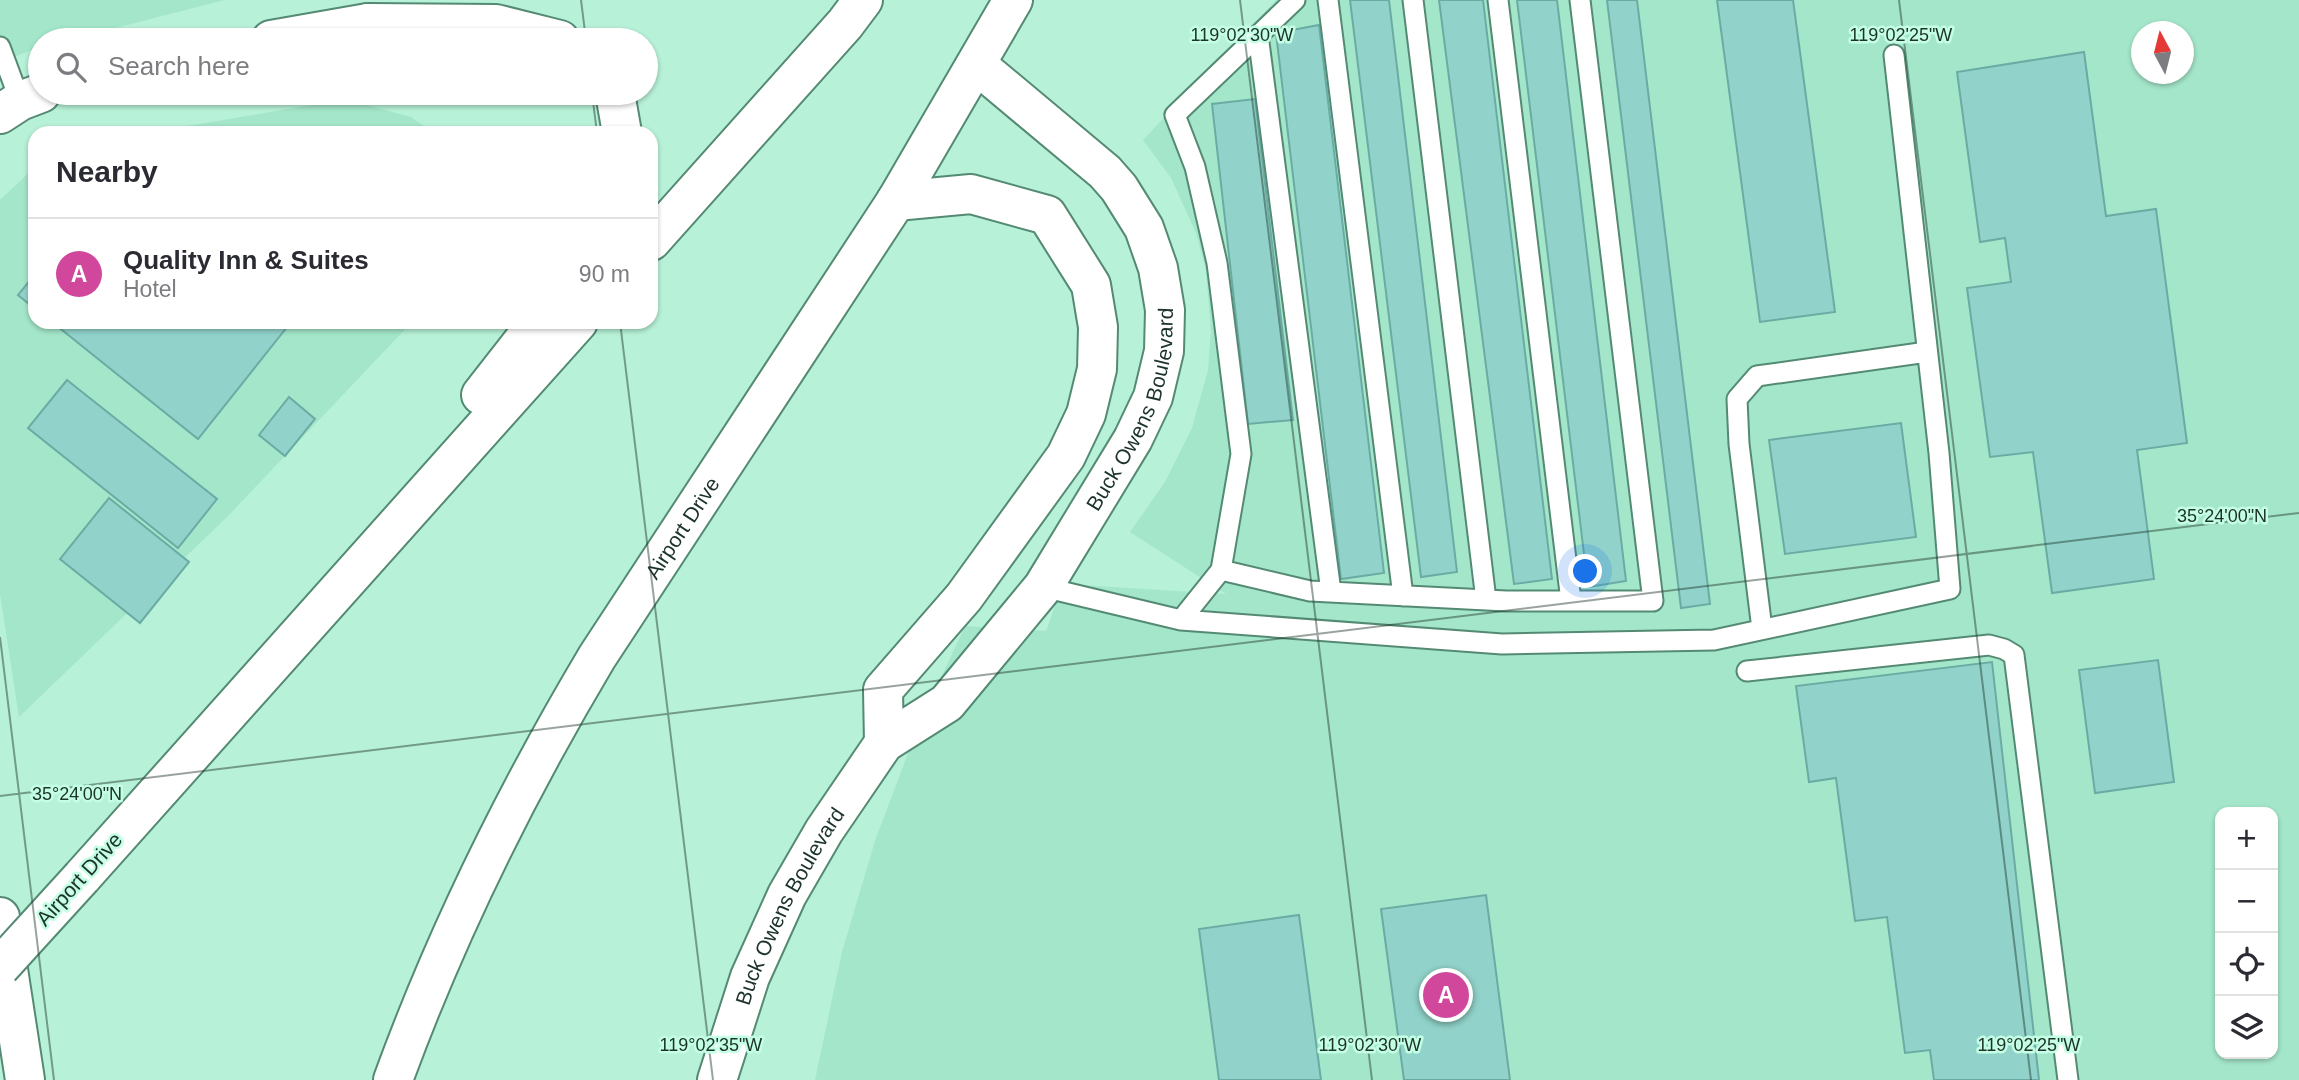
<!DOCTYPE html>
<html lang="en">
<head>
<meta charset="utf-8">
<style>
	:root { --surface:#fff; --page:#f2f2f3; --text:#2b2b33; --muted:#7c7c81; --line:#e1e1e2; --accent:#db2777 }
	body { margin:0; font-family:Arial,sans-serif; background:var(--page); color:var(--text) }
	.controls { position:absolute; right:21px; bottom:21px; display:grid; overflow:hidden; border-radius:14px; box-shadow:0 2px 5px #0004 }
	.controls button { width:63px; height:63px; display:grid; place-items:center; padding:0; border:0; border-bottom:2px solid var(--line); background:var(--surface); color:var(--text); font:35px sans-serif }
	.compass { position:absolute; left:2131px; top:21px; width:63px; height:63px; border-radius:50%; background:var(--surface); box-shadow:0 2px 5px #0004; rotate:353deg }
	.you { position:absolute; left:1586px; top:572px; width:24px; height:24px; margin:-18px; border:5px solid #fff; border-radius:50%; background:#1a73e8; box-shadow:0 0 0 10px #1a73e833 }
	.badge { display:grid; place-items:center; width:46px; height:46px; border-radius:50%; background:var(--accent); color:#fff; font-size:23px; font-weight:700 }
	.pin { position:absolute; translate:-50% -50%; border:4px solid #fff; box-shadow:0 2px 7px #0006 }
	.list { margin:0; padding:0; list-style:none }
	h2 { display:flex; justify-content:space-between; align-items:center; height:91px; margin:0; padding:0 28px; font-size:30px }
	h2 small { font-size:23px; font-weight:400; color:var(--muted) }
	.list li { display:grid; grid-template-columns:46px 1fr auto; gap:21px; align-items:center; box-sizing:border-box; height:112px; padding:0 28px; border-top:2px solid var(--line) }
	.list b { display:block; font-size:26px; white-space:nowrap }
	.list p { margin:0; font-size:23px; white-space:nowrap; color:var(--muted) }
	.list em { font-size:23px; font-style:normal; color:var(--muted) }
	.icon { flex:none; width:38px; height:38px; fill:none; stroke:currentColor; stroke-width:2; stroke-linecap:round; stroke-linejoin:round }
	.map { position:relative; flex:none; width:2299px; height:1080px; overflow:hidden }
	.search { position:absolute; background:var(--surface); box-shadow:0 2px 5px #0004; left:28px; top:28px; width:630px; height:77px; display:flex; align-items:center; gap:18px; box-sizing:border-box; padding:0 24px; border-radius:38px; color:var(--muted); font-size:26px }
	.panel { position:absolute; background:var(--surface); box-shadow:0 2px 5px #0004; left:28px; top:126px; width:630px; height:203px; border-radius:21px }
	.map>svg:first-child { display:block }
</style>
</head>
<body>
<div class="map">
<svg width="2299" height="1080" viewBox="0 0 2299 1080">
	<rect width="100%" height="100%" fill="#b7f1d7"/>
	<path fill="#a4e6c9" fill-rule="evenodd" d="M0 0H225L68 40H40V47L0 62Z
		M1276 0H2299V1080H815L842 952 875 841 916 732 965 626 1046 631 1063 584 1226 594 1130 532 1165 482 1192 428 1208 370 1211 331 1206 271 1196 233 1171 178 1143 140ZM2142 32H2184V74H2142ZM2220 812H2273V1054H2220Z
		M355 102 411 117 434 133H146L318 104Z
		M35 167V322H412L228 516 19 717 0 594V200Z"/>
	<path fill="#91d3ca" stroke="#6aaca4" stroke-width="2" d="M1350 0H1389L1457 572 1421 577Z
		M1439 0H1483L1552 579 1514 584Z
		M1517 0H1557L1626 581 1588 587Z
		M1607 0H1637L1710 604 1681 608Z
		M1717 0H1793L1835 312 1760 322Z
		M1319 25 1384 573 1341 579 1276 33Z
		M2084 52 2106 216 2156 209 2187 443 2137 450 2154 579 2052 593 2033 452 1990 457 1967 288 2011 282 2005 238 1980 242 1957 72Z
		M1255 99 1293 420 1248 424 1212 104Z
		M35 274V309L18 295Z
		M52 322H291L198 439Z
		M67 380 217 499 178 548 28 428Z
		M289 397 315 419 285 456 259 435Z
		M1901 423 1916 537 1785 554 1769 440Z
		M109 498 189 562 140 623 60 559Z
		M2158 660 2174 782 2095 793 2079 670Z
		M1992 662 2039 1080H1934L1930 1050 1905 1053 1887 917 1855 921 1836 778 1809 782 1796 686Z
		M1486 895 1510 1080H1404L1381 909Z
		M1299 915 1321 1080H1219L1199 929Z"/>
	<g fill="none" stroke-linecap="round" stroke-linejoin="round">
		<g stroke="#548a73" stroke-width="23">
			<path id="lane" d="M1328 0 1403 596
				M1413 0 1486 600
				M1498 0 1571 601
				M1258 35 1331 592
				M0 47 20 101
				M1221 570 1310 591 1506 601H1653L1580 0
				M1043 587 1181 620 1502 644 1714 640 1950 589 1939 453 1894 55
				M1181 620 1221 570 1241 454 1217 263 1195 167 1175 115 1295 0
				M1762 629 1739 444 1737 399 1757 376 1927 352
				M1747 671 1989 645 2004 649 2014 655 2068 1080"/>
		</g>
		<g stroke="#548a73" stroke-width="42">
			<g id="secondary">
				<path d="M271 40 368 23"/>
				<path d="M0 114 20 101 41 93"/>
				<path d="M884 743 883 690 964 597 1066 456 1086 414 1097 369 1098 327 1091 285 1047 215 971 194 896 201"/>
				<path d="M0 917 25 1080"/>
				<path id="s1" d="M717 1080 750 977 787 895 824 831 884 743 947 703 1043 587 1133 439 1153 397 1164 351 1165 310 1158 268 1144 228 1119 188 1105 172 977 65"/>
			</g>
		</g>
		<g stroke="#548a73" stroke-width="42">
			<path id="primary" d="M896 201 1013 0"/>
		</g>
		<g stroke="#548a73" stroke-width="42">
			<g id="highway">
				<path d="M368 23 496 24 560 40"/>
				<path d="M615 93 622 133"/>
				<path d="M651 241 845 24 863 0"/>
				<path d="M481 395 538 322"/>
				<path d="M82 877 578 322"/>
				<path id="s2" d="M393 1080C447 932 516 793 597 657L896 201"/>
			</g>
		</g>
		<use href="#lane" stroke="#fff" stroke-width="19"/>
		<use href="#secondary" stroke="#fff" stroke-width="38"/>
		<use href="#primary" stroke="#fff" stroke-width="38"/>
		<use href="#highway" stroke="#fff" stroke-width="38"/>
		<g stroke="#548a73" stroke-width="42" stroke-linecap="butt">
			<path id="highway-bridge" d="M0 967 82 877"/>
		</g>
		<use href="#highway-bridge" stroke="#fff" stroke-width="38"/>
	</g>
	<path fill="none" stroke="#1c3329" stroke-width="2" stroke-opacity="0.45" d="M581 0 586 40M1240 0 1372 1080M1899 0 2031 1080M592 93 597 133M620 322 713 1080M0 637 54 1080M0 796 2299 513"/>
	<g text-anchor="middle" dominant-baseline="central" stroke-width="5" stroke-linejoin="round" paint-order="stroke">
		<g font-size="21" fill="#1c3329" stroke="#c4fee4">
			<text stroke="none"><textPath href="#s1" startOffset="805">Buck Owens Boulevard</textPath></text>
			<text stroke="none"><textPath href="#s2" startOffset="625">Airport Drive</textPath></text>
			<text transform="translate(79 879) rotate(-48)">Airport Drive</text>
			<text stroke="none"><textPath href="#s1" startOffset="189">Buck Owens Boulevard</textPath></text>
		</g>
	</g>
	<g font-size="18" text-anchor="middle" fill="#1c3329" stroke="#c4fee4" stroke-width="5" stroke-linejoin="round" paint-order="stroke">
		<text x="1242" y="41">119°02'30"W</text>
		<text x="1901" y="41">119°02'25"W</text>
		<text x="2222" y="522">35°24'00"N</text>
		<text x="77" y="800">35°24'00"N</text>
		<text x="711" y="1051">119°02'35"W</text>
		<text x="1370" y="1051">119°02'30"W</text>
		<text x="2029" y="1051">119°02'25"W</text>
	</g>
</svg>
<div class="controls">
<button>+</button>
<button>−</button>
<button><svg class="icon" aria-label="locate" viewBox="0 0 24 24"><circle cx="12" cy="12" r="6"/><path d="M12 2v4M12 18v4M2 12h4M18 12h4"/></svg></button>
<button><svg class="icon" aria-label="layers" viewBox="0 0 24 24"><path d="M12 4l9 5-9 5-9-5zM3 14l9 5 9-5"/></svg></button>
</div>
<svg class="compass" viewBox="-18 -18 36 36"><path d="M0-13l5 13h-10z" fill="#e53935"/><path d="M0 13l5-13h-10z" fill="#7c7c81"/></svg>
<div class="you"></div>
<div class="pin badge" style="left:1446px;top:995px;background:#d1479c">A</div>
<div class="search"><svg class="icon" aria-label="search" viewBox="0 0 24 24"><circle cx="10" cy="10" r="6"/><path d="M15 15l6 6"/></svg>Search here</div>
<section class="panel">
<h2>Nearby<small></small></h2>
<ul class="list">
<li><span class="badge" style="background:#d1479c">A</span><div><b>Quality Inn &amp; Suites</b><p>Hotel</p></div><em>90 m</em></li>
</ul>
</section>
</div>
</body>
</html>
